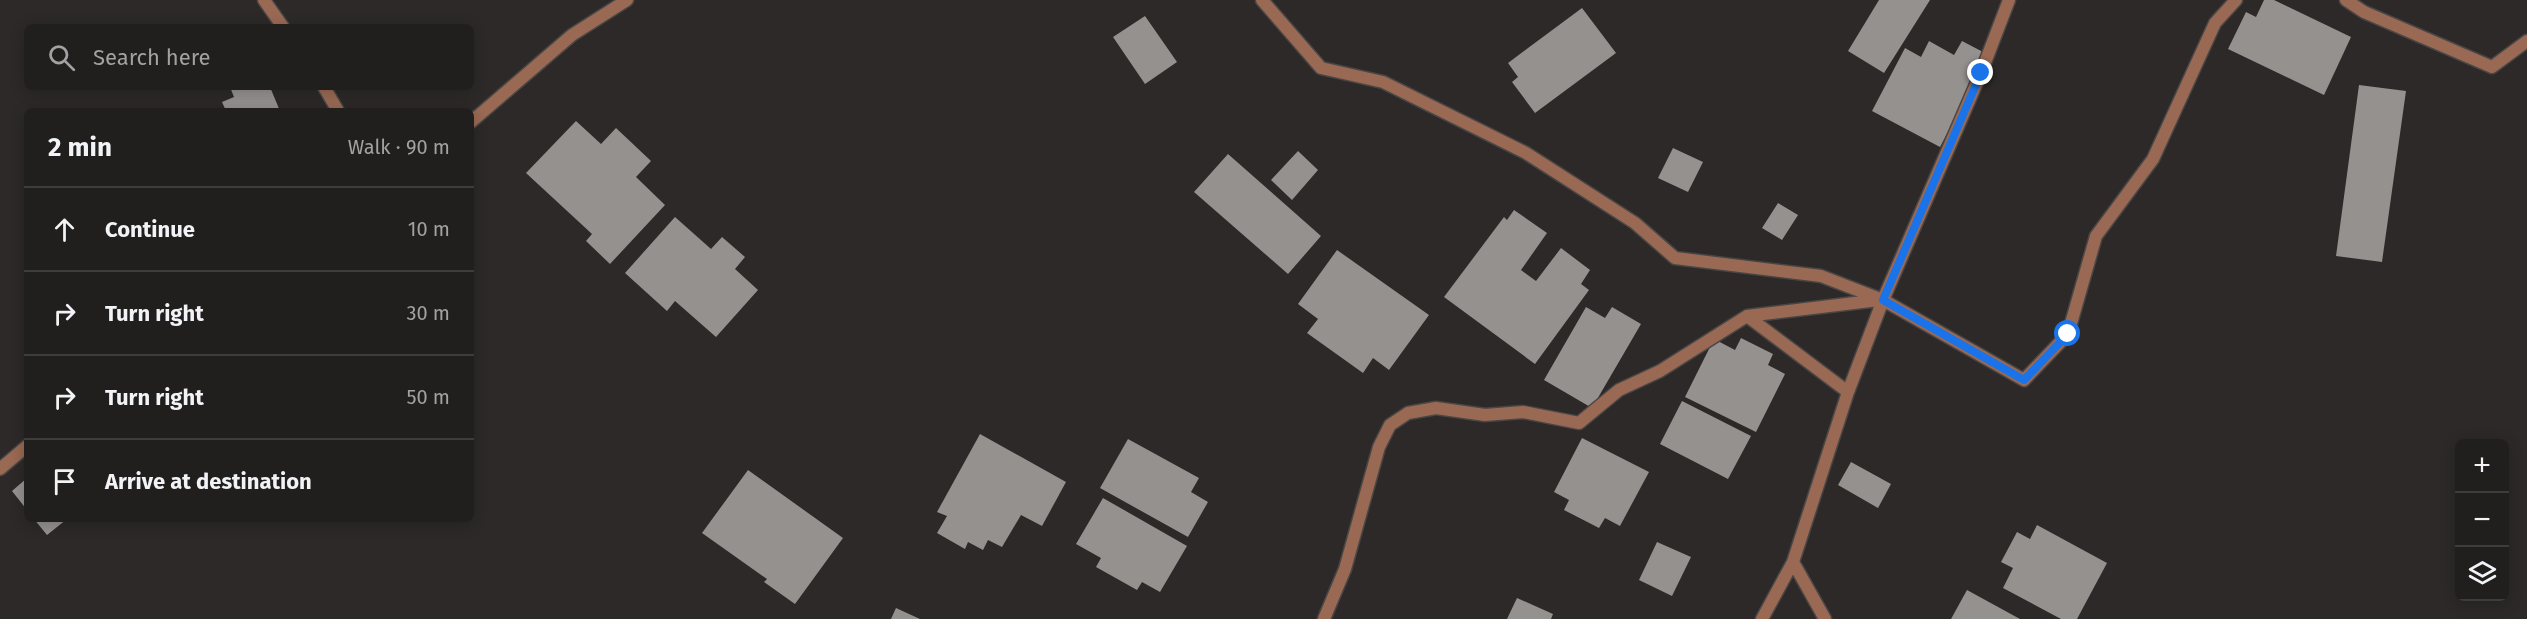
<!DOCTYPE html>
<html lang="en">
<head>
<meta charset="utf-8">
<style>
	:root { --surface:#211f1e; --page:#2d2c2b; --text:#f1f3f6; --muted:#a2a2a4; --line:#3e3d3c }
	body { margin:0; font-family:"Fira Sans",sans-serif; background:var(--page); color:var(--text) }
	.controls { position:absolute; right:18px; bottom:18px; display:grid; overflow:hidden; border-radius:9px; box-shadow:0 3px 15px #0003 }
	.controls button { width:54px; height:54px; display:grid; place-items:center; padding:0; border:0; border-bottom:2px solid var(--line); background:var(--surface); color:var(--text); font:30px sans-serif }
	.stop { position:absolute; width:18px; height:18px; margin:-14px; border:4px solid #1a73e8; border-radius:50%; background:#fff }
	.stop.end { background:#1a73e8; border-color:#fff; box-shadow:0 2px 6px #0008 }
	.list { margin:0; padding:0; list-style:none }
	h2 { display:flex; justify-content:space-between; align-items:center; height:78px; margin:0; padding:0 24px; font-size:26px }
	h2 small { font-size:20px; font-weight:400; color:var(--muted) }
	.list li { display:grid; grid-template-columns:39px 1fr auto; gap:18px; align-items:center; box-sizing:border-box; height:84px; padding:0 24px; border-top:2px solid var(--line) }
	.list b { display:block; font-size:22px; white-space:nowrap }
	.list em { font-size:20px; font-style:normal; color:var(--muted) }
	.icon { flex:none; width:33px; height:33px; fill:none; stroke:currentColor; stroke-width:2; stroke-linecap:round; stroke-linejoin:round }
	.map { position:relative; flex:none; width:2527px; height:619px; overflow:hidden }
	.search { position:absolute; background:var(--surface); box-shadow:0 3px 15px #0003; left:24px; top:24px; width:450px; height:66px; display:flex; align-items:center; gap:15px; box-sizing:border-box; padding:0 21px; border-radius:9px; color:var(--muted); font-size:22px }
	.panel { position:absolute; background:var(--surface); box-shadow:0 3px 15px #0003; left:24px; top:108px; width:450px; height:414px; border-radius:9px }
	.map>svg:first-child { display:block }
</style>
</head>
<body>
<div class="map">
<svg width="2527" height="619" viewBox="0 0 2527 619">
	<rect width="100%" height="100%" fill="#2c2928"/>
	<path fill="#95918f" d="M1879 0H1930L1884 73 1848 51Z
		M2264 0H2274L2351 37 2324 95 2228 49 2246 12 2256 17Z
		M1582 8 1616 53 1535 113 1512 82 1518 77 1508 63Z
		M1145 16 1177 62 1145 84 1113 37Z
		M1929 41 1954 55 1962 41 1985 53 1970 82 1973 84 1940 147 1872 111 1905 48 1921 57Z
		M2359 85 2406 91 2382 262 2336 256Z
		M230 87H270L280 111H226L222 102 234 97Z
		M576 121 601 144 616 128 651 161 636 177 665 205 610 264 586 241 592 234 526 173Z
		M1673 148 1703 162 1688 192 1658 178Z
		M1298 151 1318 170 1292 200 1271 180Z
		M1228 154 1321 236 1288 274 1194 192Z
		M1778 203 1798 215 1782 240 1762 228Z
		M1514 210 1547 233 1521 270 1536 281 1561 248 1590 270 1581 284 1589 290 1535 364 1444 297 1504 217 1507 220Z
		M675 217 711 249 722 237 745 257 735 269 758 290 716 337 675 301 667 311 625 273Z
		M1337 250 1429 315 1389 370 1373 358 1363 373 1307 333 1318 319 1298 304Z
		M1586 307 1605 318 1612 307 1641 324 1592 408 1544 380Z
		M1741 338 1773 354 1768 365 1785 374 1756 432 1685 397 1714 339 1735 350Z
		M1682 401 1751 436 1728 479 1660 444Z
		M980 434 1066 482 1042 526 1021 515 1002 547 988 540 983 550 968 542 965 549 937 533 947 516 937 512Z
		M1582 438 1649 472 1620 526 1605 518 1599 528 1564 510 1569 500 1554 492Z
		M1128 439 1199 478 1191 492 1208 502 1188 537 1100 488Z
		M1851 462 1891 484 1878 508 1838 485Z
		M748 470 843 538 795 604 764 582 767 579 702 533Z
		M27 478V510L12 491Z
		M1103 498 1187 546 1160 592 1142 582 1137 590 1096 567 1101 558 1076 544Z
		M34 519H67L47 535Z
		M2037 525 2107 563 2077 619H2061L2003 588 2013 568 2001 562 2017 532 2030 539Z
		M1657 542 1691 557 1672 596 1639 580Z
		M1967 590 2020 619H1951Z
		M1517 598 1553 614 1551 619H1507Z
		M896 608 920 619H891Z"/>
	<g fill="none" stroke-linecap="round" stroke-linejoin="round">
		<g stroke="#494645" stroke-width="15">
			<path id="minor" d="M264 0 283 27
				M1262 0 1321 68 1383 82 1526 153 1635 223 1675 258 1821 276 1883 300 2024 380 2068 334 2096 236 2153 159 2215 23 2236 0
				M2346 0 2364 12 2492 67 2527 41
				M324 87 338 111
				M471 122 572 35 627 0
				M1747 316 1848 392
				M0 469 27 446
				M1793 562 1825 619
				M1324 619 1345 569 1379 447 1390 425 1408 413 1436 408 1485 415 1523 412 1579 423 1619 390 1660 371 1747 316 1879 300
				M1762 619 1793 562 1848 392 1883 300 1981 73 2009 0"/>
		</g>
		<use href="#minor" stroke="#996953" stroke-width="12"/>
	</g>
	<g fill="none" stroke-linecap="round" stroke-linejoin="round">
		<path stroke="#1a73e8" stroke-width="8" d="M1981 73 1883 300 2024 380 2068 334"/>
	</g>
</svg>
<div class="controls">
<button>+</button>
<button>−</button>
<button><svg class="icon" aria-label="layers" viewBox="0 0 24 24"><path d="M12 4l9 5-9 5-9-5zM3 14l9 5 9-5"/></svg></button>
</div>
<div class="stop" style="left:2068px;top:334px"></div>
<div class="stop end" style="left:1981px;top:73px"></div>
<div class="search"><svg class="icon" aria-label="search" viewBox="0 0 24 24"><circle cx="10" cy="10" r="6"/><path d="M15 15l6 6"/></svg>Search here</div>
<section class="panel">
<h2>2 min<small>Walk · 90 m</small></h2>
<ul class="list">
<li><svg class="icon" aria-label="ahead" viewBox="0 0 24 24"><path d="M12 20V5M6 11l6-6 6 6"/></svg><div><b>Continue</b></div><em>10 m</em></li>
<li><svg class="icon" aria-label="right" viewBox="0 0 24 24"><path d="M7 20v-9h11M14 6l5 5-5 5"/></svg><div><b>Turn right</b></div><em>30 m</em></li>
<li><svg class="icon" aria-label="right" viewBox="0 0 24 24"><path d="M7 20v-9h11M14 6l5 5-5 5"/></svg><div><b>Turn right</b></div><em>50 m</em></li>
<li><svg class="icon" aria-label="arrive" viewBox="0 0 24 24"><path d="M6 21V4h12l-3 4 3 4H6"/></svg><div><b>Arrive at destination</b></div></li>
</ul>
</section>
</div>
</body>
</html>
